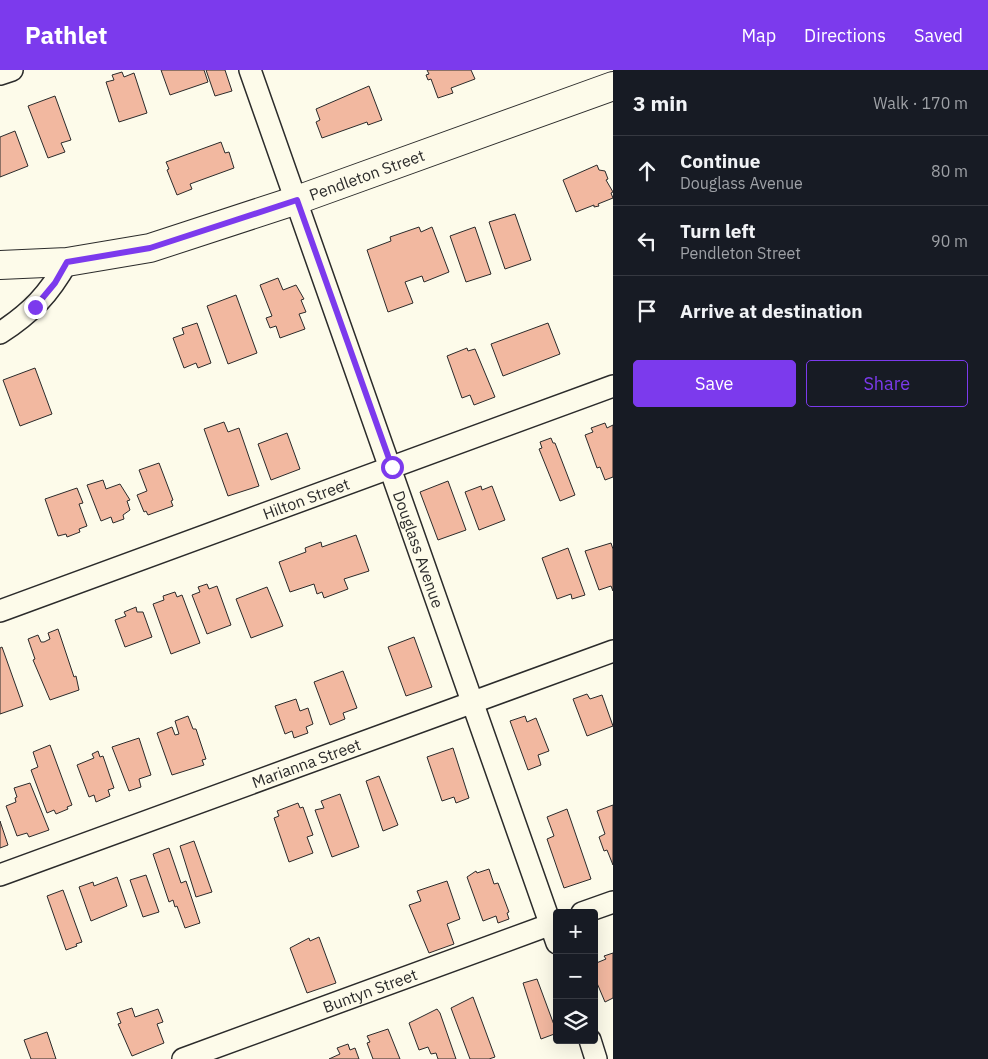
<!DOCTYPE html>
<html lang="en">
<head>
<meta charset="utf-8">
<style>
	:root { --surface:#171b24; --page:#242831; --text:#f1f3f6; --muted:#9ea1a6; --line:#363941; --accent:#7c3aed }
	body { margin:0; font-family:"IBM Plex Sans",sans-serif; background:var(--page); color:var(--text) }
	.controls { position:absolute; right:15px; bottom:15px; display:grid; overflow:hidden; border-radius:5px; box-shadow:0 5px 20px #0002 }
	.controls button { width:45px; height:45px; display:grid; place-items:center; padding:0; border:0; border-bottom:1px solid var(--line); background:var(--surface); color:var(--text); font:25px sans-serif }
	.stop { position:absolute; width:15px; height:15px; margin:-11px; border:4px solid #7c3aed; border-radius:50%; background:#fff }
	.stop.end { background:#7c3aed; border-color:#fff; box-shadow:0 1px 5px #0008 }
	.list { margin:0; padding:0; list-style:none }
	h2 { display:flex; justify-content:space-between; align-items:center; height:65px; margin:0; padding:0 20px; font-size:21px }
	h2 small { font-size:16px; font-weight:400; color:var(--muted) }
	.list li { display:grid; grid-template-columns:32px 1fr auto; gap:15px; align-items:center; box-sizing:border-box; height:70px; padding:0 20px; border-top:1px solid var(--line) }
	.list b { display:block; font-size:19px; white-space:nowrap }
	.list p { margin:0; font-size:16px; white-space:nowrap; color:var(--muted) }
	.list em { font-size:16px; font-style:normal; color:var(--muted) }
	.actions { display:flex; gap:10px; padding:15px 20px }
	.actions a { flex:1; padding:11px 0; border:1px solid var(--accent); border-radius:5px; text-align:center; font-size:18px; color:var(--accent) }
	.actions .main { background:var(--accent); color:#fff }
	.icon { flex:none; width:28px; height:28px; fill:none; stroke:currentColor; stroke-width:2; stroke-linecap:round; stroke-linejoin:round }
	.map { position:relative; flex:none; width:613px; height:989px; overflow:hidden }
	header { display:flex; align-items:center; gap:30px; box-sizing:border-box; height:70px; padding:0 25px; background:var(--accent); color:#fff }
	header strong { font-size:24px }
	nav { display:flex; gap:28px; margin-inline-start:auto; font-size:18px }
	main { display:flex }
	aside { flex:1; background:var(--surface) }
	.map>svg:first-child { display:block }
</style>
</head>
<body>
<header>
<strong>Pathlet</strong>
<nav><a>Map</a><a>Directions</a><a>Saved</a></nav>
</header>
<main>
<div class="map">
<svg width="613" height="989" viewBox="0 0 613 989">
	<rect width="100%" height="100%" fill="#fdfbea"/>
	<path fill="#f2b8a0" stroke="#2b2b2b" d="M161 0H204L208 12 170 25Z
		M206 0H225L232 21 215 26Z
		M427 0H471L475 9 451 18 453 23 438 28 431 9 428 10 426 5 429 4Z
		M122 2 124 7 134 3 147 43 119 52 106 12 114 10 112 5Z
		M369 16 382 50 368 55 367 52 322 68 316 52 320 50 316 39Z
		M55 26 71 70 61 73 65 82 48 88 28 36Z
		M15 61 28 96 0 107V67Z
		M221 72 225 83 229 82 234 98 190 114 192 119 177 125 167 100 169 99 166 92Z
		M597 95 599 100 605 101 608 109 606 110 613 122 611 123 613 128 598 134 599 136 594 137V135L576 142 563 110Z
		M515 144 531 190 505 199 489 152Z
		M419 157 421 162 432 157 449 202 424 212 422 206 405 212 413 233 388 242 367 180 391 171 390 167Z
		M475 157 491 204 466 212 450 166Z
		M278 208 283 220 296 215 304 229 301 230 306 242 299 244 305 259 280 268 276 256 270 258 266 248 272 246 260 215Z
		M236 225 257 283 228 294 207 236Z
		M197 253 211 293 198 298 196 293 184 298 173 268 184 264 182 258Z
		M548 253 560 284 503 306 491 274Z
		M467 278 468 281 475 279 495 327 474 335 470 325 462 328 447 286Z
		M35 298 52 344 20 356 3 310Z
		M224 352 228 362 239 358 259 416 228 426 204 359Z
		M605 353 607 358 613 355V407L605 410 600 397 597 398 585 365 593 362 591 358Z
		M287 363 300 399 271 410 258 374Z
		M551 368 553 373H555L575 425 560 431 539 379 542 378 540 372Z
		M159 393 173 430 171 431 173 436 148 445 146 441 144 442 137 425 147 421 139 400Z
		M103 410 106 419 120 414 130 430 127 431 130 440 123 445 124 449 113 453 111 447 101 451 87 415Z
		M448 411 466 460 438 470 420 422Z
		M481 416 482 420 492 416 505 450 479 460 465 422Z
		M77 418 83 433 79 434 87 456 79 459 80 462 67 467 66 464 58 466 45 429Z
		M356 465 369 501 344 509 348 519 324 528 322 522 317 524 314 514 290 522 279 492 306 482 305 478 321 472 322 477Z
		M611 473 613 479V521L611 516 599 520 585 481Z
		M568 478 585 525 572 529 571 524 557 529 542 488Z
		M207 514 209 519 217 516 231 555 207 564 192 525 200 522 198 517Z
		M267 517 283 556 251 568 236 529Z
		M175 522 177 527 182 525 200 573 171 584 153 534 164 530 163 526Z
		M136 537 137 542H143L152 567 125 577 115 550 126 546 124 542Z
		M58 559 74 607 76 606 79 620 50 630 33 590 35 589 28 569 38 565 41 572H44L50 569 48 563Z
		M414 567 432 617 406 626 388 577Z
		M2 577 23 636 0 644V578Z
		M343 601 357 638 343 643 345 649 330 655 314 612Z
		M587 624 590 629 602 625 613 656 587 666 573 629Z
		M296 629 300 641 308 638 313 654 306 657 308 663 294 668 292 661 285 664 275 636Z
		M188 646 193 659H196L206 689 202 690 204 695 172 705 157 663 172 657 175 665 179 664 175 651Z
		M525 646 527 652 536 648 549 681 538 685 541 695 528 700 510 651Z
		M139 668 151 705 139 709 141 717 129 721 112 677Z
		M50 675 72 735 67 737 68 739 56 744 54 740 47 743 31 700 38 697 33 682Z
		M453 678 469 728 456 733 454 727 442 731 427 687Z
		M98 681 100 687 103 686 114 718 108 720 110 726 96 732 94 725 89 727 77 695 94 688 92 684Z
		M379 706 398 755 383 761 366 711Z
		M30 713 49 760 29 767 27 763 17 766 6 736 16 732 15 728 17 727 14 718Z
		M340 724 359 777 332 787 315 740 324 738 321 731Z
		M298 733 300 738 303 737 313 765 307 767 313 783 289 792 274 748 279 746 277 741Z
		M613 735V795L607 780 604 781 599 767 605 764 597 741Z
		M567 739 591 809 564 818 547 769 554 766 547 747Z
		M0 751 8 775 0 778Z
		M194 771 212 822 196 827 180 776Z
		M169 778 181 813 186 811 200 853 185 858 177 836 175 837 173 830 169 832 153 784Z
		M489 799 494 814 498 813 509 842 507 843 509 849 498 853 496 846 483 851 467 807 476 801 477 803Z
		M146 805 159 842 143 847 130 810Z
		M117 807 127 836 91 851 79 817 93 812 94 816Z
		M447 811 460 849 447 854 454 874 429 883 409 835 421 831 417 821Z
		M63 820 82 872 76 874 77 876 66 880 47 826Z
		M319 867 336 913 307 923 290 878 309 868 310 871Z
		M613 883V928L605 932 594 906V894L606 889 604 886Z
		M537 909 557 963 541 969 523 913Z
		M473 927 495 987 489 989H470L451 938Z
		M132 938 135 947 158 939 163 952 157 954 164 973 132 986 118 954 121 953 117 943Z
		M437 939 440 943 456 989H438L436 983 431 984 428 977 419 980 409 953Z
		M388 959 400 989H373L367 973 370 972 367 966Z
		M47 962 56 989H31L24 970Z
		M348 974 350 980 355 978 359 989H329L340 984 337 978Z"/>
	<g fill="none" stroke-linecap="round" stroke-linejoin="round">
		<g stroke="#2b2b2b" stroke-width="24">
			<g id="minor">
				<path id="s1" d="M250 0 557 873"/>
				<path d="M0 4 12 0"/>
				<path d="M0 263C31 243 49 224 67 192"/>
				<path id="s2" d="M0 541 613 316"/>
				<path id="s3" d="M0 805 613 581"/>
				<path d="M582 843 613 832"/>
				<path d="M590 970 596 989"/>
				<path id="s4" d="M183 989 557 852"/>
			</g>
		</g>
		<g stroke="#2b2b2b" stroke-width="30">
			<g id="secondary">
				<path id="s5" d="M0 195 67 192 150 178 297 130 613 16"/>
			</g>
		</g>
		<use href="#minor" stroke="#fdfbea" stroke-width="21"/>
		<use href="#secondary" stroke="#fdfbea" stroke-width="28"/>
	</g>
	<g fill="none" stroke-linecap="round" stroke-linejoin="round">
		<path stroke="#7c3aed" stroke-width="6" d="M35 237 55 213 67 192 150 178 297 130 392 397"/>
	</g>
	<g text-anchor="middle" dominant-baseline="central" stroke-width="4" stroke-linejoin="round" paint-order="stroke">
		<g font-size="16" fill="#2b2b2b" stroke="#fdfbea">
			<text stroke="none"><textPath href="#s5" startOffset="380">Pendleton Street</textPath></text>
			<text stroke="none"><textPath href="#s2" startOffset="326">Hilton Street</textPath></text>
			<text stroke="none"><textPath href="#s1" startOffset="508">Douglass Avenue</textPath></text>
			<text stroke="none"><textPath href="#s3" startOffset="326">Marianna Street</textPath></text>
			<text stroke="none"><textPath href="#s4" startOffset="199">Buntyn Street</textPath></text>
		</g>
	</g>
</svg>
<div class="controls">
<button>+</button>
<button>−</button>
<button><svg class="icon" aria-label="layers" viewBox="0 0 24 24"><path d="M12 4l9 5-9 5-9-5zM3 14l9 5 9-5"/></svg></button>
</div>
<div class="stop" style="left:392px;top:397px"></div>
<div class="stop end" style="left:35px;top:237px"></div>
</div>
<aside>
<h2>3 min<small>Walk · 170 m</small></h2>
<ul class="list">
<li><svg class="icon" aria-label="ahead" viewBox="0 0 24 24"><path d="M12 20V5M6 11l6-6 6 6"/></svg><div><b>Continue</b><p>Douglass Avenue</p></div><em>80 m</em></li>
<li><svg class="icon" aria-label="left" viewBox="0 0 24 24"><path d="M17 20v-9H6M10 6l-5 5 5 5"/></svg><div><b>Turn left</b><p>Pendleton Street</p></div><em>90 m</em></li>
<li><svg class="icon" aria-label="arrive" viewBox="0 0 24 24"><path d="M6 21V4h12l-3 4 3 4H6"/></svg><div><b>Arrive at destination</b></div></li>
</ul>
<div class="actions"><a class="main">Save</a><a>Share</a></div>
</aside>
</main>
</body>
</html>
